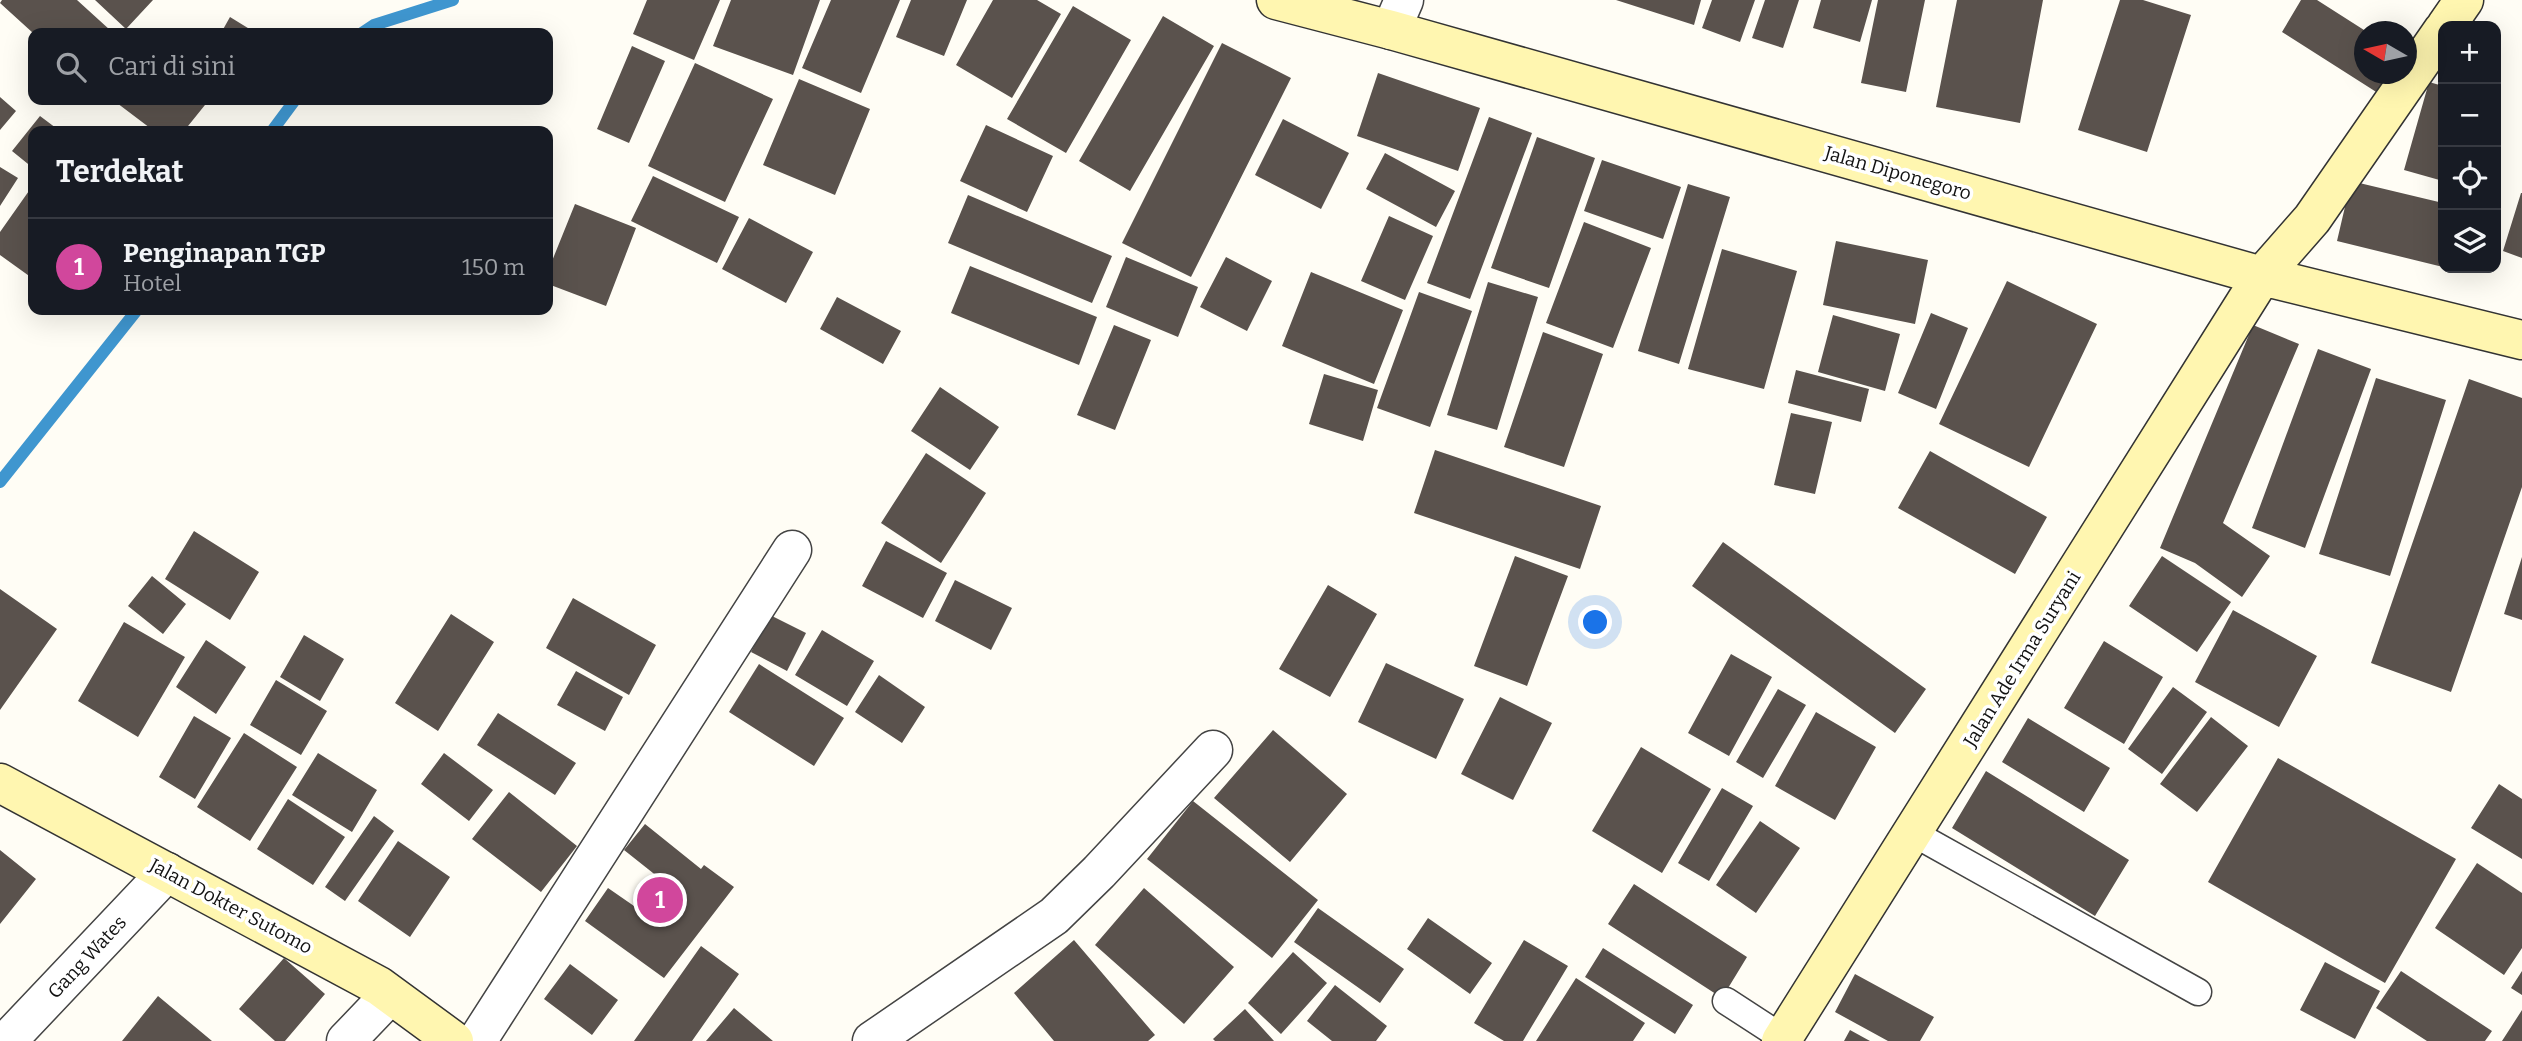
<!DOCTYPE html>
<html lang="id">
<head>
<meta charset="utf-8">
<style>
	:root { --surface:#171b24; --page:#20242c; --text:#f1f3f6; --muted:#9ea1a6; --line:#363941; --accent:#c4262e }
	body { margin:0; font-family:Bitter,serif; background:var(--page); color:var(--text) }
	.controls { position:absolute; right:21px; top:21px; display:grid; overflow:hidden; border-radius:14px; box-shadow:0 7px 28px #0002 }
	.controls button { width:63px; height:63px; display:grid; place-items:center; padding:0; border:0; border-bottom:2px solid var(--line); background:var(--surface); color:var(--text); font:35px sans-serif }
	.compass { position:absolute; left:2354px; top:21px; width:63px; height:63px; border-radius:50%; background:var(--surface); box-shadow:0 7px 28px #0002; rotate:279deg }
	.you { position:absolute; left:1596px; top:623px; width:24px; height:24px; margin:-18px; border:5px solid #fff; border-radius:50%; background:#1a73e8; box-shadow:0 0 0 10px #1a73e833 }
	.badge { display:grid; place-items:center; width:46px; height:46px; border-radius:50%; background:var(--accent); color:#fff; font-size:23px; font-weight:700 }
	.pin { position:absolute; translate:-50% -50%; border:4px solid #fff; box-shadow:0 2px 7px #0006 }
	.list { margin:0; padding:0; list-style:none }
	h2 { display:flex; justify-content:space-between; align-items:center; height:91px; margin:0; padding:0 28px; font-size:30px }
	h2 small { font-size:23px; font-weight:400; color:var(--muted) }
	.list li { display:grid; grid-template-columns:46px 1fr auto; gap:21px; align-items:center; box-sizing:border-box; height:98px; padding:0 28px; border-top:2px solid var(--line) }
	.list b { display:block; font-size:26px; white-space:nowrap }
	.list p { margin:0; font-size:23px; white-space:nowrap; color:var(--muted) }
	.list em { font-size:23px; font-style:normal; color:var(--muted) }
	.icon { flex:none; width:38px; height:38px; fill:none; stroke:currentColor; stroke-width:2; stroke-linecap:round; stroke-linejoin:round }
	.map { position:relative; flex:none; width:2522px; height:1041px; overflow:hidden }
	.search { position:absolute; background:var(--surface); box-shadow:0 7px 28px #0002; left:28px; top:28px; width:525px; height:77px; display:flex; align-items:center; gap:18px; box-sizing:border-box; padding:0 24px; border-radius:14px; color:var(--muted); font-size:26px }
	.panel { position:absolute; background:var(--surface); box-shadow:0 7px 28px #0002; left:28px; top:126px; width:525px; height:189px; border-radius:14px }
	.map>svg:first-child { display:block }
</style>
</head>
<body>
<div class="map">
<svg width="2522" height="1041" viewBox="0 0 2522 1041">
	<rect width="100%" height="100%" fill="#fffdf5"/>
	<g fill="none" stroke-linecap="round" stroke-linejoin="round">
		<path stroke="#3f96cf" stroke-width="12" d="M362 33 374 25 453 0
			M272 131 295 100
			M0 482 137 310"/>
	</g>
	<path fill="#5a524d" d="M2 0H77L110 30 106 33H33L0 3Z
		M95 0H153L126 29Z
		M647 0H720L694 60 633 34Z
		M731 0H820L793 75 713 46Z
		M831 0H900L861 93 802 68Z
		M911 0H967L944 56 896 37Z
		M993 0H1037L1061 14 1012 98 956 65Z
		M1616 0H1701L1694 25Z
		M1712 0H1755L1740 42 1702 28Z
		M1765 0H1799L1783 48 1752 38Z
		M1821 0H1872L1860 42 1813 28Z
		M1878 0H1925L1906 92 1861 83Z
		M1957 0H2043L2020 123 1936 107Z
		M2120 0H2143L2191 15 2147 152 2078 130Z
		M2301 0H2317L2364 30V74H2395L2381 95 2282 32Z
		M1073 6 1131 40 1066 153 1007 119Z
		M1163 16 1214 46 1130 191 1079 161Z
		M230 17 256 33H221Z
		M1222 43 1291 78 1191 277 1122 243Z
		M632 46 665 61 629 143 597 129Z
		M695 63 773 99 725 202 648 166Z
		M1378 73 1480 108 1458 171 1357 136Z
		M799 79 870 109 835 195 763 165Z
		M2429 82 2443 86V181L2404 170Z
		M0 97 16 111 0 130Z
		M113 100H209L184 131H154Z
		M40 116 60 131H33V168L12 151Z
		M1489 117 1532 133 1470 299 1427 283Z
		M1283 119 1349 153 1321 209 1255 175Z
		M986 125 1053 156 1027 212 960 181Z
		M1537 137 1595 158 1549 288 1491 268Z
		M1385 153 1455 191 1436 227 1366 189Z
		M1602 160 1681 187 1663 239 1584 211Z
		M0 167 18 178 0 206Z
		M653 176 739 217 717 263 631 221Z
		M2351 181 2443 203V267L2337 241Z
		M1688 184 1730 197 1679 364 1638 351Z
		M31 188 33 189 32 278 0 255V232Z
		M2521 193H2522V258L2503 251Z
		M968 195 1112 256 1092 303 948 243Z
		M575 204 636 228 606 306 548 284V271Z
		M1389 216 1433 236 1405 300 1361 281Z
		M749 218 813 252 786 303 722 269Z
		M1584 222 1651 248 1613 348 1546 323Z
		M1836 241 1928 260 1915 324 1823 305Z
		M1722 249 1797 271 1764 389 1688 369Z
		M1126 257 1198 287 1178 337 1106 307Z
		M1226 257 1272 281 1247 331 1200 307Z
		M970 266 1097 317 1079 365 951 313Z
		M1311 272 1403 310 1374 384 1282 346Z
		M2007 281 2097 324 2029 467 1939 424Z
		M1488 282 1538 297 1497 430 1447 415Z
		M1419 292 1472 311 1430 427 1377 408Z
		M837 297 901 331 883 364 820 329Z
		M1931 313 1968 328 1936 409 1898 393Z
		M1833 315 1900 334 1885 391 1818 372Z
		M1114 325 1151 340 1115 430 1077 415Z
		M2253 325 2299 344 2223 523 2270 556 2242 597 2195 563 2160 548Z
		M1543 332 1603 354 1564 467 1504 447Z
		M2318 349 2371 369 2305 548 2252 528Z
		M1796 370 1869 389 1861 422 1788 403Z
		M1324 374 1378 390 1363 441 1309 424Z
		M2376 378 2446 400 2390 576 2319 554Z
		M2469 379 2522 398V487L2451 692 2371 663Z
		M940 387 999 427 970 470 911 431Z
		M1791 413 1832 422 1815 494 1774 485Z
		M1435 450 1601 506 1580 569 1414 513Z
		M1930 451 2047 517 2015 574 1898 508Z
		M926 453 986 493 941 563 881 523Z
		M194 531 259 572 230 620 165 579Z
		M886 541 947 573 923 618 862 586Z
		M1723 542 1926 689 1895 733 1692 586Z
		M1515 556 1568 576 1527 686 1474 666Z
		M2162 556 2231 602 2197 652 2129 606Z
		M2522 557V620L2504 614Z
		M152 576 186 604 163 634 128 606Z
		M955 580 1012 608 991 650 935 621Z
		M1328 585 1377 614 1330 697 1279 669Z
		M0 589 57 629 0 710Z
		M573 598 656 645 629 695 546 648Z
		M2233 610 2317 656 2279 727 2195 682Z
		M451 614 494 642 438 731 395 703Z
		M770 615 806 633 787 671 751 652Z
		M124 622 185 657 138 737 78 701Z
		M822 630 874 661 847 706 795 675Z
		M304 635 344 659 320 701 280 677Z
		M206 640 246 667 216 714 176 687Z
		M2104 641 2163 677 2124 744 2064 708Z
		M1731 654 1772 677 1729 756 1688 733Z
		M1386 663 1464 699 1436 759 1358 722Z
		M759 664 844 718 814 766 729 712Z
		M576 671 623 697 605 731 557 705Z
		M879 675 925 707 902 743 855 712Z
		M276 680 327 711 301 755 250 725Z
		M2173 687 2207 712 2162 774 2128 749Z
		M1778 689 1806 705 1763 778 1736 762Z
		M1500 697 1552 723 1513 800 1461 774Z
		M1816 712 1876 747 1835 820 1775 786Z
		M498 713 576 763 555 795 477 745Z
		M194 716 231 738 195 799 159 777Z
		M2211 717 2248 746 2197 812 2160 784Z
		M2028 718 2110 768 2084 812 2002 762Z
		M1273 730 1347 794 1290 862 1214 798Z
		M244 733 297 767 250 841 197 807Z
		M1641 747 1711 789 1662 873 1592 831Z
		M318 753 377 790 352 832 292 795Z
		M444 753 493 790 469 821 421 784Z
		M2278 758 2456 859 2385 983 2208 882Z
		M1986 771 2129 860 2095 916 1952 828Z
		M2499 784 2522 799V859L2471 828Z
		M1722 788 1753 806 1709 881 1678 863Z
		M509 792 577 846 541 892 472 839Z
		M288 799 345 837 313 885 257 849Z
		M1193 801 1318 900 1272 958 1147 859Z
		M374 816 394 831 345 901 325 887Z
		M1760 821 1800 848 1756 913 1716 885Z
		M645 824 701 869 704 865 734 887 664 978 585 921 608 888 660 924 682 896 624 850Z
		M398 841 450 877 410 937 358 901Z
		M0 850 36 879 0 924Z
		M2477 863 2522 893V948L2504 975 2435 928Z
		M1634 884 1747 957 1722 998 1608 924Z
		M1144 888 1234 967 1184 1024 1095 945Z
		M1318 908 1404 969 1380 1003 1294 942Z
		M1428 918 1492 963 1470 994 1407 949Z
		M1074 940 1155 1035 1148 1041H1054L1014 993Z
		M1524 940 1568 966 1523 1041H1504L1474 1023Z
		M701 946 739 974 692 1041H634Z
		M1603 948 1693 1005 1675 1034 1585 977Z
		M1293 952 1327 983 1281 1034 1248 1003Z
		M284 958 325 994 285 1041H275L239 1009Z
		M2325 962 2380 991 2355 1039 2300 1010Z
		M570 964 618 1000 592 1035 544 999Z
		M2401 971 2492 1031 2485 1041H2427L2376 1008Z
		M2522 971V995L2511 988Z
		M1855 974 1934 1017 1920 1041H1888L1835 1012Z
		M1576 978 1645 1023 1633 1041H1536Z
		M1335 985 1387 1026 1376 1041H1332L1307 1021Z
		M158 996 212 1041H122Z
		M734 1008 773 1041H706Z
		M1245 1009 1274 1041H1215L1213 1039Z
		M2522 1010V1041H2502Z
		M1850 1030 1870 1041H1844Z"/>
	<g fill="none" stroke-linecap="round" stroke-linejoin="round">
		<g stroke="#444" stroke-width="29">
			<path id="lane" d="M1913 833 2198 992
				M1726 1001 1783 1038"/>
		</g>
		<g stroke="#444" stroke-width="41">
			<path id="street" d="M1391 30 1404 0
				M7 1041 167 872
				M346 1041 390 995
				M477 1041 792 550
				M872 1041 1054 916 1099 872 1213 750"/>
		</g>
		<g stroke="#333" stroke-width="41">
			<path id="secondary" d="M1276 0 1391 30 2262 276 2522 340
				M2446 26 2464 0
				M0 783 379 986 454 1041
				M1781 1041 2262 276 2312 219 2443 30"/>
		</g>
		<use href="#lane" stroke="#fff" stroke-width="26"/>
		<use href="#street" stroke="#fff" stroke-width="38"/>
		<use href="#secondary" stroke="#fff6b0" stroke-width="38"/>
	</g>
	<g text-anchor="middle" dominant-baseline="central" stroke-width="7" stroke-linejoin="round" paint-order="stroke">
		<g font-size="19" fill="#111" stroke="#fff">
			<text transform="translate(1898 173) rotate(16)">Jalan Diponegoro</text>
			<text transform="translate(2022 659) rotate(-58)">Jalan Ade Irma Suryani</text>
			<text transform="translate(231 906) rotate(28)">Jalan Dokter Sutomo</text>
			<text transform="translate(87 957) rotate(-47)">Gang Wates</text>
		</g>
	</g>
</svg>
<div class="controls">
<button>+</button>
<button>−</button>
<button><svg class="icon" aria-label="locate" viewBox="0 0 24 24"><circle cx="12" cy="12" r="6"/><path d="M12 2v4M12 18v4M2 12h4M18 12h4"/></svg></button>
<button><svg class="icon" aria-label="layers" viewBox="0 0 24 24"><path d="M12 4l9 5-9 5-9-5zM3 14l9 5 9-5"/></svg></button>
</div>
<svg class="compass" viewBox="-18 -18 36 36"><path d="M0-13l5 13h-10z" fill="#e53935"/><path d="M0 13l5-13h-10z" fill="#9ea1a6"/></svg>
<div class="you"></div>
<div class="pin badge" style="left:660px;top:900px;background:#d1479c">1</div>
<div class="search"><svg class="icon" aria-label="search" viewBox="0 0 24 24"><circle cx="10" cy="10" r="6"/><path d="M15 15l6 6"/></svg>Cari di sini</div>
<section class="panel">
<h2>Terdekat<small></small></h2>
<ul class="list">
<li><span class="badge" style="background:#d1479c">1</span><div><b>Penginapan TGP</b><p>Hotel</p></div><em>150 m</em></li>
</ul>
</section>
</div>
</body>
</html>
